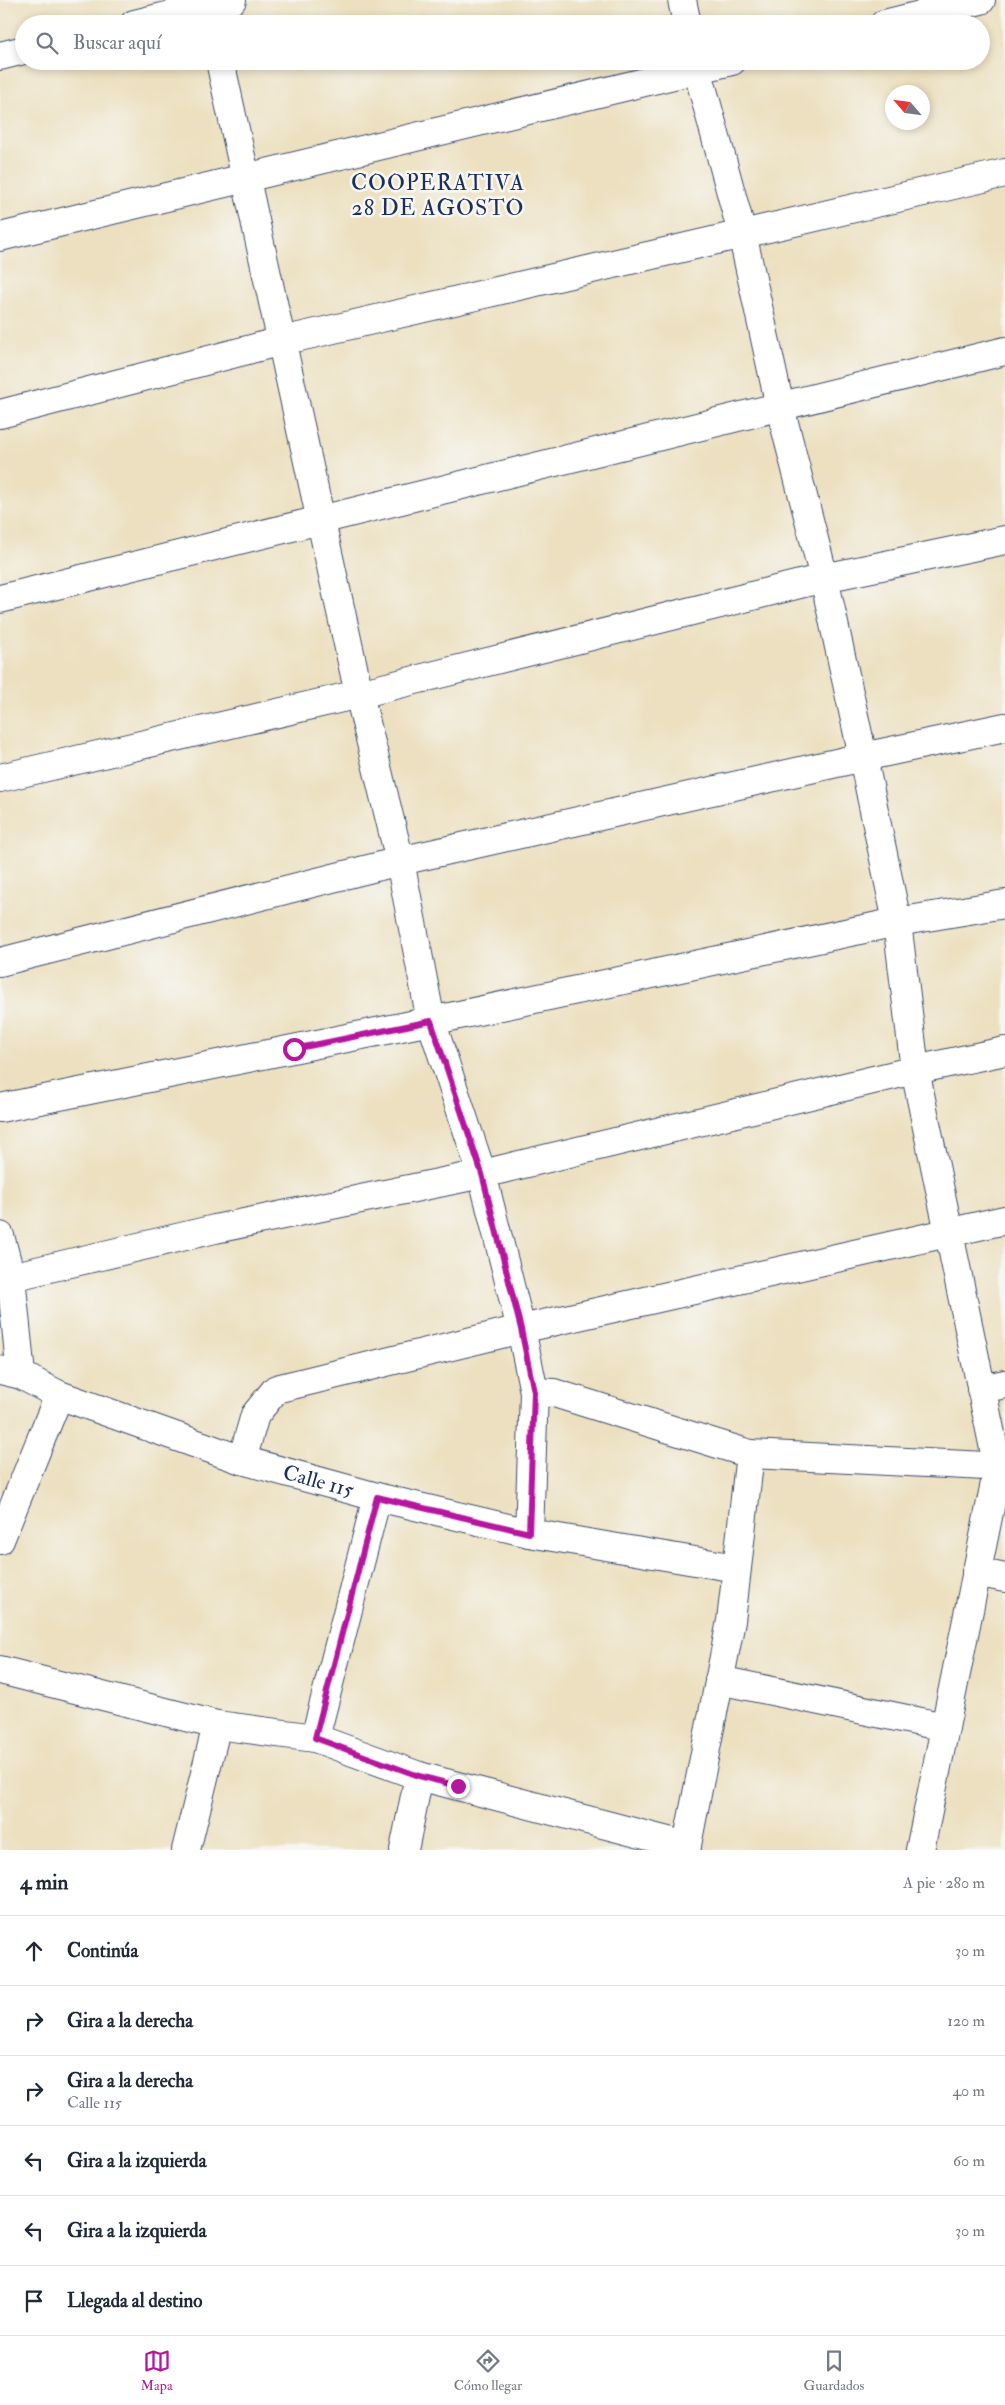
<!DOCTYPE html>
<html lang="es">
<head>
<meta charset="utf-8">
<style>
	:root { --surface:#fff; --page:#f2f2f3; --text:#1f2937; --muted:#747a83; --line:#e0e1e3; --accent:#b5179e }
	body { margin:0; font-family:"IM FELL Double Pica",serif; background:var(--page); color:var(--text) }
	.compass { position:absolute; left:885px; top:85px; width:45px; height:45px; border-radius:50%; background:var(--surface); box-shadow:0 2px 8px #0003; rotate:298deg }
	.stop { position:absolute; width:15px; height:15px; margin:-11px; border:4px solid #b5179e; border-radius:50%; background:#fff }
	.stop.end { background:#b5179e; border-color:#fff; box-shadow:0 1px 5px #0008 }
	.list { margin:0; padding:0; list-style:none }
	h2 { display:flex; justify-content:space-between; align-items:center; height:65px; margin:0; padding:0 20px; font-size:21px }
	h2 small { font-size:16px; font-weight:400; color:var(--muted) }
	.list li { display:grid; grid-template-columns:32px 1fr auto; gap:15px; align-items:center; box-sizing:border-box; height:70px; padding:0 20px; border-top:1px solid var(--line) }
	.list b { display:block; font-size:19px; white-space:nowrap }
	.list p { margin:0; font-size:16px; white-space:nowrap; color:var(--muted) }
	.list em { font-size:16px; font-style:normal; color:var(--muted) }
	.icon { flex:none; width:28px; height:28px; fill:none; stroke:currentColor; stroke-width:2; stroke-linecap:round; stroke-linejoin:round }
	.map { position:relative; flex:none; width:1005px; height:1850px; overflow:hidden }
	.search { position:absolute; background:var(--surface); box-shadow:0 2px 8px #0003; left:15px; right:15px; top:15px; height:55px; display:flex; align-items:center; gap:12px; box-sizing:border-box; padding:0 18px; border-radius:28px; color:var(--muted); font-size:19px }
	.sheet { height:485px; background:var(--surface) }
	nav { display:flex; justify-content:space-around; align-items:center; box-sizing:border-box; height:70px; border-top:1px solid var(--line); background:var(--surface); font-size:14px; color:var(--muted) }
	nav a { display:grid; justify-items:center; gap:2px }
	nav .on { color:var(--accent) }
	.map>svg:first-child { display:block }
</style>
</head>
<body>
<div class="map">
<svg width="1005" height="1850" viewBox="0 0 1005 1850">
	<rect width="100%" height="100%" fill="#f6f6f2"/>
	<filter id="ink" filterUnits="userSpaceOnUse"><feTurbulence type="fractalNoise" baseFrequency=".02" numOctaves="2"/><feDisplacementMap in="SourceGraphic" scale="10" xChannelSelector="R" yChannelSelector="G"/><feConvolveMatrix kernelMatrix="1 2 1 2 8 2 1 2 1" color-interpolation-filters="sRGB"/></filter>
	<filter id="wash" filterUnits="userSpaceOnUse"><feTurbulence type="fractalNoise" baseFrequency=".0096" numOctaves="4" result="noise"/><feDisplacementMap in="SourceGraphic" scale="20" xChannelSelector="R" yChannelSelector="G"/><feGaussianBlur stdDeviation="1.12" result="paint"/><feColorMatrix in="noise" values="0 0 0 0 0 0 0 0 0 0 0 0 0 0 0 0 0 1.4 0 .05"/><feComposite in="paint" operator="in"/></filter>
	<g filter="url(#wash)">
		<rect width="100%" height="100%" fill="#ece0c0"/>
	</g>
	<g filter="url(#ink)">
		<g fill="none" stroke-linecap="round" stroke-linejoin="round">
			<g stroke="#3a4a6d" stroke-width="30">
				<g id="minor">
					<path d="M682 0 687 24"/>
					<path d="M134 24 232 0"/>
					<path d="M884 24 981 0"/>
					<path d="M0 56 24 50"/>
					<path d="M220 61 359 694 400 861 431 1021 482 1174 521 1329 534 1392 529 1533"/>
					<path d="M695 61 742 233 780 407 824 578 863 757 897 922 915 1070 998 1468 920 1850"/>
					<path d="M0 237 732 61"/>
					<path d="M0 414 282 341 1005 173"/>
					<path d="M0 599 1005 351"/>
					<path d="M0 778 359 694 824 578 1005 540"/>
					<path d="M0 962 400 861 863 757 1005 727"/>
					<path d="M0 1108 431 1021 897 922 1005 904"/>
					<path d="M0 1236 11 1277 21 1375"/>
					<path d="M11 1277 215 1229 482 1174 915 1070 1005 1051"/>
					<path id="s1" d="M0 1370 21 1375 59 1395 242 1460 377 1497 529 1533 736 1568"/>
					<path d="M981 1389 1005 1384"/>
					<path d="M534 1392 554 1393 750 1454 1005 1467"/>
					<path d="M242 1460 255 1415 276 1389 521 1329 1005 1220"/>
					<path d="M0 1540 59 1395"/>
					<path d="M976 1572 1005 1578"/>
					<path d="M0 1670 217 1725 315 1738 419 1776 687 1846"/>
					<path d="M719 1680 945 1727"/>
					<path d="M315 1738 377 1497"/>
					<path d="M186 1850 217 1725"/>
					<path d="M404 1850 419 1776"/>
					<path d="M686 1850 731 1621 750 1454"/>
				</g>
			</g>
			<use href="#minor" stroke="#fff" stroke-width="28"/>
		</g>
	</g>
	<g fill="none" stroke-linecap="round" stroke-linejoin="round" filter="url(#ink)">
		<path stroke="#b5179e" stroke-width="6" d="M294 1049 431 1021 482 1174 521 1329 534 1392 529 1533 377 1497 315 1738 419 1776 458 1786"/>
	</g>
	<g text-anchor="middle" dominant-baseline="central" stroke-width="5" stroke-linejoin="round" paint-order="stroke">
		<g font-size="21" fill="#1b2f5e" stroke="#f6f6f2">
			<text stroke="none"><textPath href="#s1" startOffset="338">Calle 115</textPath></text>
		</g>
		<g font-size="22" letter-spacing="1" fill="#1b2f5e" stroke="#f6f6f2">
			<text x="438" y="183">COOPERATIVA<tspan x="438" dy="25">28 DE AGOSTO</tspan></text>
		</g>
	</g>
</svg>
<svg class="compass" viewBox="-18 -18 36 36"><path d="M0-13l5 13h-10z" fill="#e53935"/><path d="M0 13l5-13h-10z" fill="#747a83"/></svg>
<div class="stop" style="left:294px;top:1049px"></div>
<div class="stop end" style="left:458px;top:1786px"></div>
<div class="search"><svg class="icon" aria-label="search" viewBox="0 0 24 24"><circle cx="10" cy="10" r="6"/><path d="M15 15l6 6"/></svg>Buscar aquí</div>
</div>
<section class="sheet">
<h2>4 min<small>A pie · 280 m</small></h2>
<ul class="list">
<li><svg class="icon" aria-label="ahead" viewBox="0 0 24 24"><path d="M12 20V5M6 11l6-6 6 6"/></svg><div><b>Continúa</b></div><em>30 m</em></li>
<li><svg class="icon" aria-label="right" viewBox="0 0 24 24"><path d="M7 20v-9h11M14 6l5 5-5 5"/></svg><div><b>Gira a la derecha</b></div><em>120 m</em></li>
<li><svg class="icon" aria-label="right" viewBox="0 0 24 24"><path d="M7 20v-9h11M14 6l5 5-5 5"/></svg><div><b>Gira a la derecha</b><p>Calle 115</p></div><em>40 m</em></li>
<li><svg class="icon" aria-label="left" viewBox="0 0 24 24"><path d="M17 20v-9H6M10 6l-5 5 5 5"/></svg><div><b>Gira a la izquierda</b></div><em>60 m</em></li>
<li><svg class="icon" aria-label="left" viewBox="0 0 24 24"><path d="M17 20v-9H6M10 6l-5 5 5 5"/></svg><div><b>Gira a la izquierda</b></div><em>30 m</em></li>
<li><svg class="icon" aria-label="arrive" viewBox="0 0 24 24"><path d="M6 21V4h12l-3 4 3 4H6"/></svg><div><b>Llegada al destino</b></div></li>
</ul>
</section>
<nav>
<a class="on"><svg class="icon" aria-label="map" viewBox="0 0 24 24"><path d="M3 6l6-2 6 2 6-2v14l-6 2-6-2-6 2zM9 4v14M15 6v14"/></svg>Mapa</a>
<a><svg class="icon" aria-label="directions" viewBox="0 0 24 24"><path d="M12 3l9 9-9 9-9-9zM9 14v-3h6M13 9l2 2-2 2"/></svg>Cómo llegar</a>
<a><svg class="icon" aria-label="saved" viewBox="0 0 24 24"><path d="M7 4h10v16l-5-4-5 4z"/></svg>Guardados</a>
</nav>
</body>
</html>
